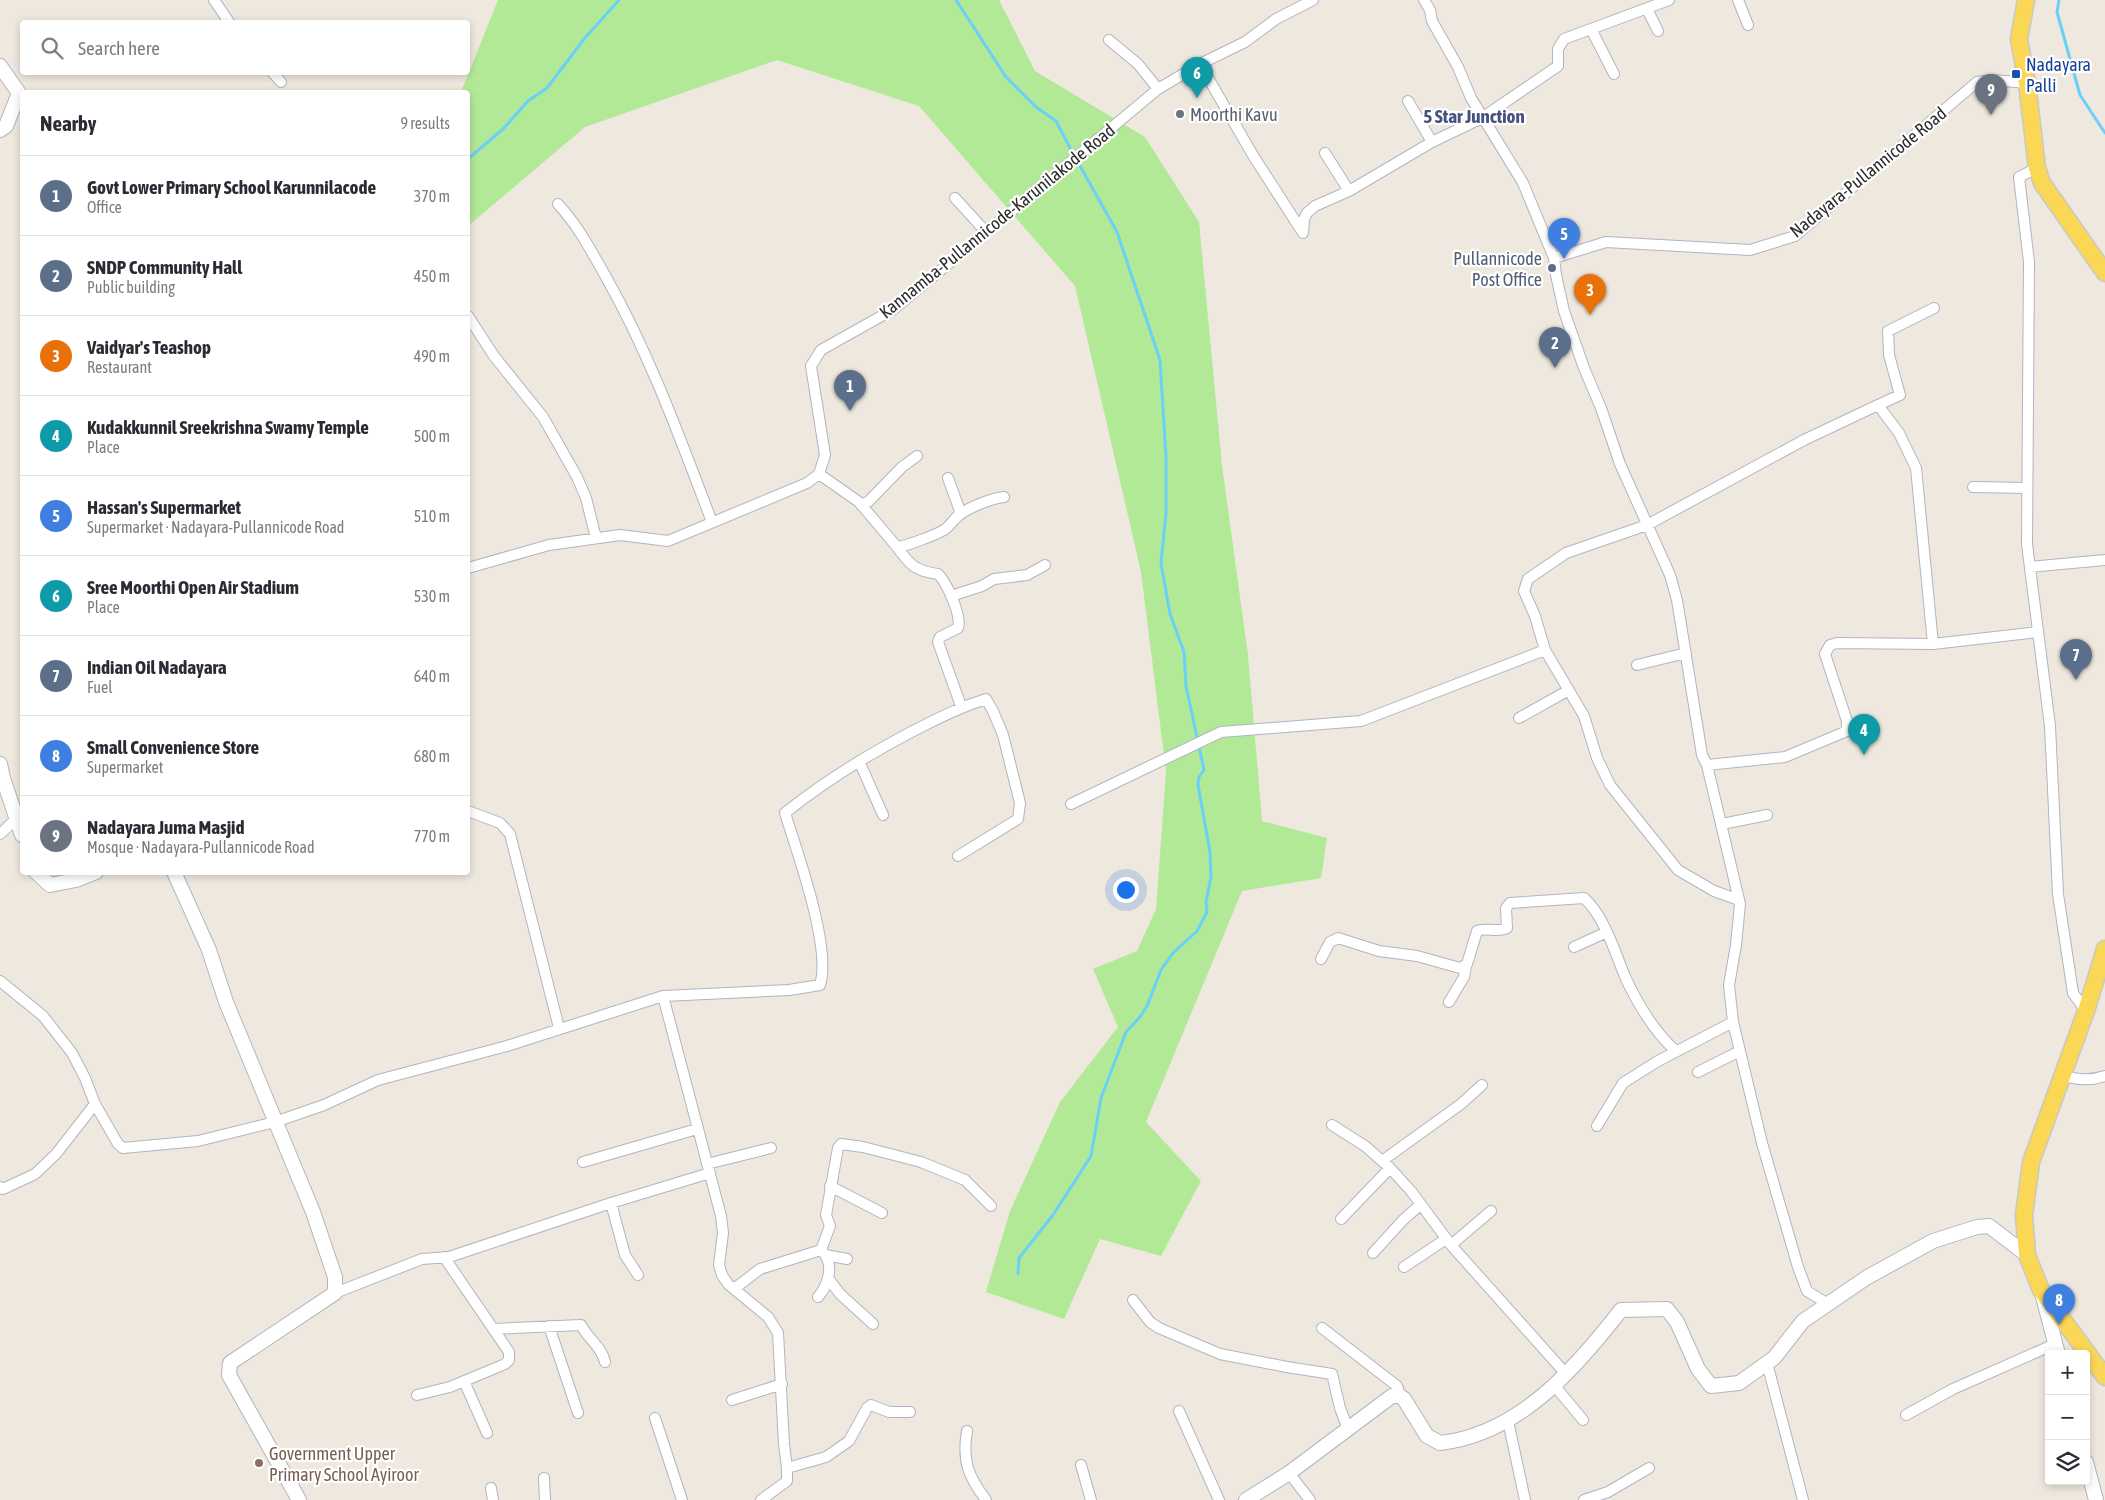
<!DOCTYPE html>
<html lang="en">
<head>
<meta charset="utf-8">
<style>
	:root { --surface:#fff; --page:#f7f7f7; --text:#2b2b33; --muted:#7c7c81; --line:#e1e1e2; --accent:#3b5dff }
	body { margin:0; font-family:"Asap Condensed",sans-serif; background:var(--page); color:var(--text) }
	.controls { position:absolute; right:15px; bottom:15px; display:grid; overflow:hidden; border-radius:5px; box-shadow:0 2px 8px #0003 }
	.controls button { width:45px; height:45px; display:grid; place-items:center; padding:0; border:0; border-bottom:1px solid var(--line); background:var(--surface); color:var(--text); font:25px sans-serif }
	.you { position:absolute; left:1125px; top:889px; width:18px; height:18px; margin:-12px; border:4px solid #fff; border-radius:50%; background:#1a73e8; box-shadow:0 0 0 8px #1a73e833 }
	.badge { display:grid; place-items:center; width:32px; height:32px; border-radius:50%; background:var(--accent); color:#fff; font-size:16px; font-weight:700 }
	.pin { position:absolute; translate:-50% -41px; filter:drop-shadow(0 1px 2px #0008) }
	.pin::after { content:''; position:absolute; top:26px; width:18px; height:15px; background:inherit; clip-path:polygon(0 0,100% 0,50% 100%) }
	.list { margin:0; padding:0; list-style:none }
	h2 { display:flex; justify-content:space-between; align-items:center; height:65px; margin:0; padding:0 20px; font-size:21px }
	h2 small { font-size:16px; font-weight:400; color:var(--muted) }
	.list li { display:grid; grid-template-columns:32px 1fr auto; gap:15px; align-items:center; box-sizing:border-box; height:80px; padding:0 20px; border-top:1px solid var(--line) }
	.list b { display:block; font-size:19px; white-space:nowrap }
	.list p { margin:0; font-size:16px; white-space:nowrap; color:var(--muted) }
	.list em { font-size:16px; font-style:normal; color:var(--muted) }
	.icon { flex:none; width:28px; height:28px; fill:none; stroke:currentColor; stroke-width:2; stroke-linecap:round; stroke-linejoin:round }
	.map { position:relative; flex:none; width:2105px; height:1500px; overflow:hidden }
	.search { position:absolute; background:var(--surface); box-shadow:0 2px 8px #0003; left:20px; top:20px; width:450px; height:55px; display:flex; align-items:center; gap:12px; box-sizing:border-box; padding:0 18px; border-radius:5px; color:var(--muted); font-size:19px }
	.panel { position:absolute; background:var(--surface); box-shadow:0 2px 8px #0003; left:20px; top:90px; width:450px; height:785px; border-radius:5px }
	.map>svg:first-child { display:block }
</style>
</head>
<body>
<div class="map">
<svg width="2105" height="1500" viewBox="0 0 2105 1500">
	<rect width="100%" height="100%" fill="#efe8de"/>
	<path fill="#b2e997" d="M498 0H999L1035 71 1145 137 1199 222 1222 465 1248 655 1262 821 1327 838 1321 878 1242 891 1146 1122 1201 1181 1161 1256 1100 1239 1064 1319 986 1292 1010 1211 1060 1102 1118 1027 1093 969 1137 951 1156 909 1166 771 1141 572 1075 286 919 106 777 60 585 127 468 226V92H461Z"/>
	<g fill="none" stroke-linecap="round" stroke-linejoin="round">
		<path stroke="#6ad0f8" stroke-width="3" d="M956 0 1006 77 1036 107 1056 121 1070 148
			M2059 0 2057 12 2080 95 2105 133
			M468 159 503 129 528 101 547 88 584 39 619 0
			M1018 1274 1019 1258 1053 1215 1091 1156 1101 1098 1126 1032 1140 1017 1147 1006 1161 970 1173 953 1197 931 1207 912 1206 902 1211 877 1210 852 1198 785 1199 777 1204 770 1186 686 1184 652 1170 614 1161 563 1166 513V457L1160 360 1117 232 1079 164"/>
		<g stroke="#b2b4c1" stroke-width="12">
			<path id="street" d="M214 0 229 22
				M1424 0 1430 10 1432 21 1458 67 1471 98 1523 183 1554 258 1556 275 1564 311 1584 368 1601 408 1620 464 1670 575 1677 600 1702 755 1707 765 1740 904 1736 945 1729 985 1733 1022 1762 1143 1798 1267 1807 1291 1828 1304
				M1738 0 1748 25
				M1647 9 1658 31
				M1591 29 1614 74
				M1109 40 1138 64 1158 89
				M1200 64 1254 157 1303 233 1304 219 1307 213 1315 206 1349 191 1432 142 1482 118 1558 66V49L1564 39 1669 0
				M272 72 281 82
				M1408 101 1432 142
				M1325 153 1349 191
				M2037 168 2019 177 2029 262 2027 544 2050 726 2058 894 2073 993 2086 1011
				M955 198 986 232
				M558 204C579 227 590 249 606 277 650 355 680 438 712 522
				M1554 258 1606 242 1750 250 1795 236 1977 82 1992 80 2027 83
				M468 316 494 356 543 417 577 477 586 498 596 538
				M1878 405 1900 395 1889 355 1888 331 1934 308
				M819 474 859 502 897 547C907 546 935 535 944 530 950 526 953 520 958 516 967 508 992 498 1004 497
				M948 478 961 514
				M1973 487 2027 488
				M861 505 869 501 902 467 917 456
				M897 547C910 565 915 571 938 574 947 583 962 616 958 628L940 637 938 642 961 706
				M2030 567 2105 560
				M468 568 549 545 620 535 668 541 807 483 819 474 825 455 811 366 821 350 894 309 1158 89 1200 64 1245 42 1276 19 1313 0
				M951 596 982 586 994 579 1027 575 1045 565
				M1637 665 1686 653
				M1519 718 1569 690
				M859 761 883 815
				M1707 765 1785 757 1847 731V721L1825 654 1830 645 1837 643 1933 644 2038 632
				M1071 804 1221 732 1361 721 1545 650
				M468 811 500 823 510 834 559 1028
				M1722 824 1767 815
				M0 834 17 818 22 817
				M1739 900 1714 891 1678 870 1610 785 1597 758 1584 716 1545 650 1535 616 1524 591 1528 579 1566 553 1647 525 1804 440 1878 405 1899 433 1916 468 1933 644
				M1574 947 1607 932
				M1321 959 1330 942 1338 938 1379 951 1417 956 1460 968 1467 964 1477 931C1486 927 1498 933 1507 928L1506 908 1510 903 1584 898C1605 917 1615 953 1626 979 1638 1004 1655 1033 1676 1051
				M0 981 43 1016 72 1053 85 1078 95 1104 118 1144 123 1148 198 1141 275 1122 324 1105 378 1080 507 1046 663 996 789 990 820 985C832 948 797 852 785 813 826 780 869 754 915 730 939 718 960 707 986 699L993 711 1003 735 1020 803 1018 819 958 856
				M663 996 721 1216 723 1233 719 1265 722 1275 728 1284 768 1317 778 1333 784 1444 787 1468
				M1449 1002 1464 977 1466 966
				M1698 1072 1740 1051
				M2062 1075C2076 1080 2091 1081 2105 1076
				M1332 1125 1365 1146 1390 1168 1411 1191 1451 1245 1566 1374
				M1597 1126 1623 1083 1658 1061 1733 1022
				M1382 1161 1461 1104 1482 1085
				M583 1162 697 1129
				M707 1164 771 1148
				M830 1186 882 1213
				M0 1187 3 1189 35 1174 56 1154 95 1104
				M611 1203 625 1255 638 1275
				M1341 1219 1390 1168
				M1451 1245 1491 1211
				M1373 1253 1403 1220 1420 1205
				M825 1255 847 1259
				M1404 1267 1446 1239
				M828 1278 840 1294 873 1324
				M734 1289 760 1269 821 1250 830 1226 826 1215 838 1148 841 1144 863 1147 921 1162 965 1180 991 1206
				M335 1293 422 1259 449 1257 611 1203 710 1173
				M818 1297C829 1284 835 1263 821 1250
				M1133 1300 1150 1322 1159 1328 1220 1354 1287 1367 1332 1374 1340 1408 1348 1429
				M549 1326 578 1413
				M1322 1328 1397 1386 1399 1392 1397 1396
				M493 1329 581 1325C588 1339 602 1347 605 1362
				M1767 1363 1803 1500
				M464 1381 487 1433
				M1554 1385 1583 1420
				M417 1395 450 1387 505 1364 509 1360V1352L444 1257
				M732 1400 782 1384
				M1179 1411 1219 1500
				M1906 1415 1953 1389 2055 1344
				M655 1418 682 1500
				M1508 1421 1525 1500
				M967 1431C962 1461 968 1476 986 1500
				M1081 1465 1091 1500
				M1289 1473 1310 1500
				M544 1478 545 1500
				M491 1488 493 1500
				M761 1500 787 1481V1468L826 1457 849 1441 867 1408 871 1405 889 1412H910
				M1584 1500 1608 1492 1649 1468"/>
		</g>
		<g stroke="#b2b4c1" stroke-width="16">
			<path id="secondary" d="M0 66 19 93 6 126 0 130
				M0 764 3 778 22 835
				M36 872 50 885 76 880 96 872
				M174 872 209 950 226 1002 313 1212 335 1277V1293L230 1363 229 1375 299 1500
				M2042 1293 2058 1354
				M2086 1462 2096 1500
				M1246 1500 1289 1473 1392 1396H1400L1404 1399 1427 1436 1440 1443C1519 1434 1575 1369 1621 1310L1667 1309 1677 1322 1698 1369 1711 1386 1739 1383 1774 1358 1803 1321 1866 1278 1933 1241 1977 1227 1989 1226 2027 1255"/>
		</g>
		<g stroke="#c8c8c8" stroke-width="19">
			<path id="primary" d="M2026 0 2019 39 2027 83 2037 168 2042 183 2105 273
				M2105 949 2086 1011 2031 1162 2024 1215 2027 1255 2041 1290 2105 1377"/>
		</g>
		<use href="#street" stroke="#fff" stroke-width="10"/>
		<use href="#secondary" stroke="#fff" stroke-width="14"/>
		<use href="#primary" stroke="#fbd756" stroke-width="16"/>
	</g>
	<rect fill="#1a4fb4" stroke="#fff" stroke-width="2" x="2011" y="69" width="10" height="10" rx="2.5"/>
	<circle fill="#6b7280" stroke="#fff" stroke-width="2" cx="1180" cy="114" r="5"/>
	<circle fill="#5c6f8a" stroke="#fff" stroke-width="2" cx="1552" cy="268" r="5"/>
	<circle fill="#8d6e63" stroke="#fff" stroke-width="2" cx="259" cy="1463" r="5"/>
	<g text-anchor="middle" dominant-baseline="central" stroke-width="4.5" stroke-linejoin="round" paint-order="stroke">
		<g font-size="18" fill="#164399" stroke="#fff" text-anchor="start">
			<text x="2026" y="64">Nadayara<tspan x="2026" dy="21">Palli</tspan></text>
		</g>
		<g font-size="18" fill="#5b616d" stroke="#fff" text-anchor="start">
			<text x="1190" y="114">Moorthi Kavu</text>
		</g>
		<g font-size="18" fill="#2c2c2c" stroke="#fff">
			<text transform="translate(1868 172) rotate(-39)">Nadayara-Pullannicode Road</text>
			<text transform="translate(997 221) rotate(-39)">Kannamba-Pullannicode-Karunilakode Road</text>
		</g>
		<g font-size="18" fill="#4e5e75" stroke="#fff" text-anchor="end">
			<text x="1542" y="258">Pullannicode<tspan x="1542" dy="21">Post Office</tspan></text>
		</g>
		<g font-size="18" fill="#785e54" stroke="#fff" text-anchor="start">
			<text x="269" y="1453">Government Upper<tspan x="269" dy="21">Primary School Ayiroor</tspan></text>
		</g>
		<g font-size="19" font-weight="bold" fill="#485281" stroke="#fff">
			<text x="1474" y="116">5 Star Junction</text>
		</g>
	</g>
</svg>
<div class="controls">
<button>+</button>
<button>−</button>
<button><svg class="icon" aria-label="layers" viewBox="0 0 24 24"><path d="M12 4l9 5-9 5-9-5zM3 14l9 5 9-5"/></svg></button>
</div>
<div class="you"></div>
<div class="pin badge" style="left:850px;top:411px;background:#5c6f8a">1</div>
<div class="pin badge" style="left:1555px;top:368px;background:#5c6f8a">2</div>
<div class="pin badge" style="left:1590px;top:315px;background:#e8710a">3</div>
<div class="pin badge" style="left:1864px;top:755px;background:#0f9aa8">4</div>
<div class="pin badge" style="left:1564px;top:259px;background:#3f7fe0">5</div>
<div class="pin badge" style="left:1197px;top:98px;background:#0f9aa8">6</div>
<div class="pin badge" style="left:2076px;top:680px;background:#5c6f8a">7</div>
<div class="pin badge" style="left:2059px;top:1325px;background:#3f7fe0">8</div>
<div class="pin badge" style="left:1991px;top:115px;background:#6b7280">9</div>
<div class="search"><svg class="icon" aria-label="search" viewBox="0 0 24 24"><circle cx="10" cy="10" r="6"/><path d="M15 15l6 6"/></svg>Search here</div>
<section class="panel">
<h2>Nearby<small>9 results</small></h2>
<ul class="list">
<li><span class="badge" style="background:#5c6f8a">1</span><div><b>Govt Lower Primary School Karunnilacode</b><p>Office</p></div><em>370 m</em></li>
<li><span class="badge" style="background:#5c6f8a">2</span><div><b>SNDP Community Hall</b><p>Public building</p></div><em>450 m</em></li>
<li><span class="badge" style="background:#e8710a">3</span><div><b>Vaidyar's Teashop</b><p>Restaurant</p></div><em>490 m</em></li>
<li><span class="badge" style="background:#0f9aa8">4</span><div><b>Kudakkunnil Sreekrishna Swamy Temple</b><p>Place</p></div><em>500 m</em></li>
<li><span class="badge" style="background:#3f7fe0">5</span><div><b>Hassan's Supermarket</b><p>Supermarket · Nadayara-Pullannicode Road</p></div><em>510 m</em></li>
<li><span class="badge" style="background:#0f9aa8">6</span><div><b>Sree Moorthi Open Air Stadium</b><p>Place</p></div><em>530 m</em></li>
<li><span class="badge" style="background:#5c6f8a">7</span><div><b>Indian Oil Nadayara</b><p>Fuel</p></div><em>640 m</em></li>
<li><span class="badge" style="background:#3f7fe0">8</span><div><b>Small Convenience Store</b><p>Supermarket</p></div><em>680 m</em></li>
<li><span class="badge" style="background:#6b7280">9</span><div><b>Nadayara Juma Masjid</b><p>Mosque · Nadayara-Pullannicode Road</p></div><em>770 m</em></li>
</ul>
</section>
</div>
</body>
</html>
